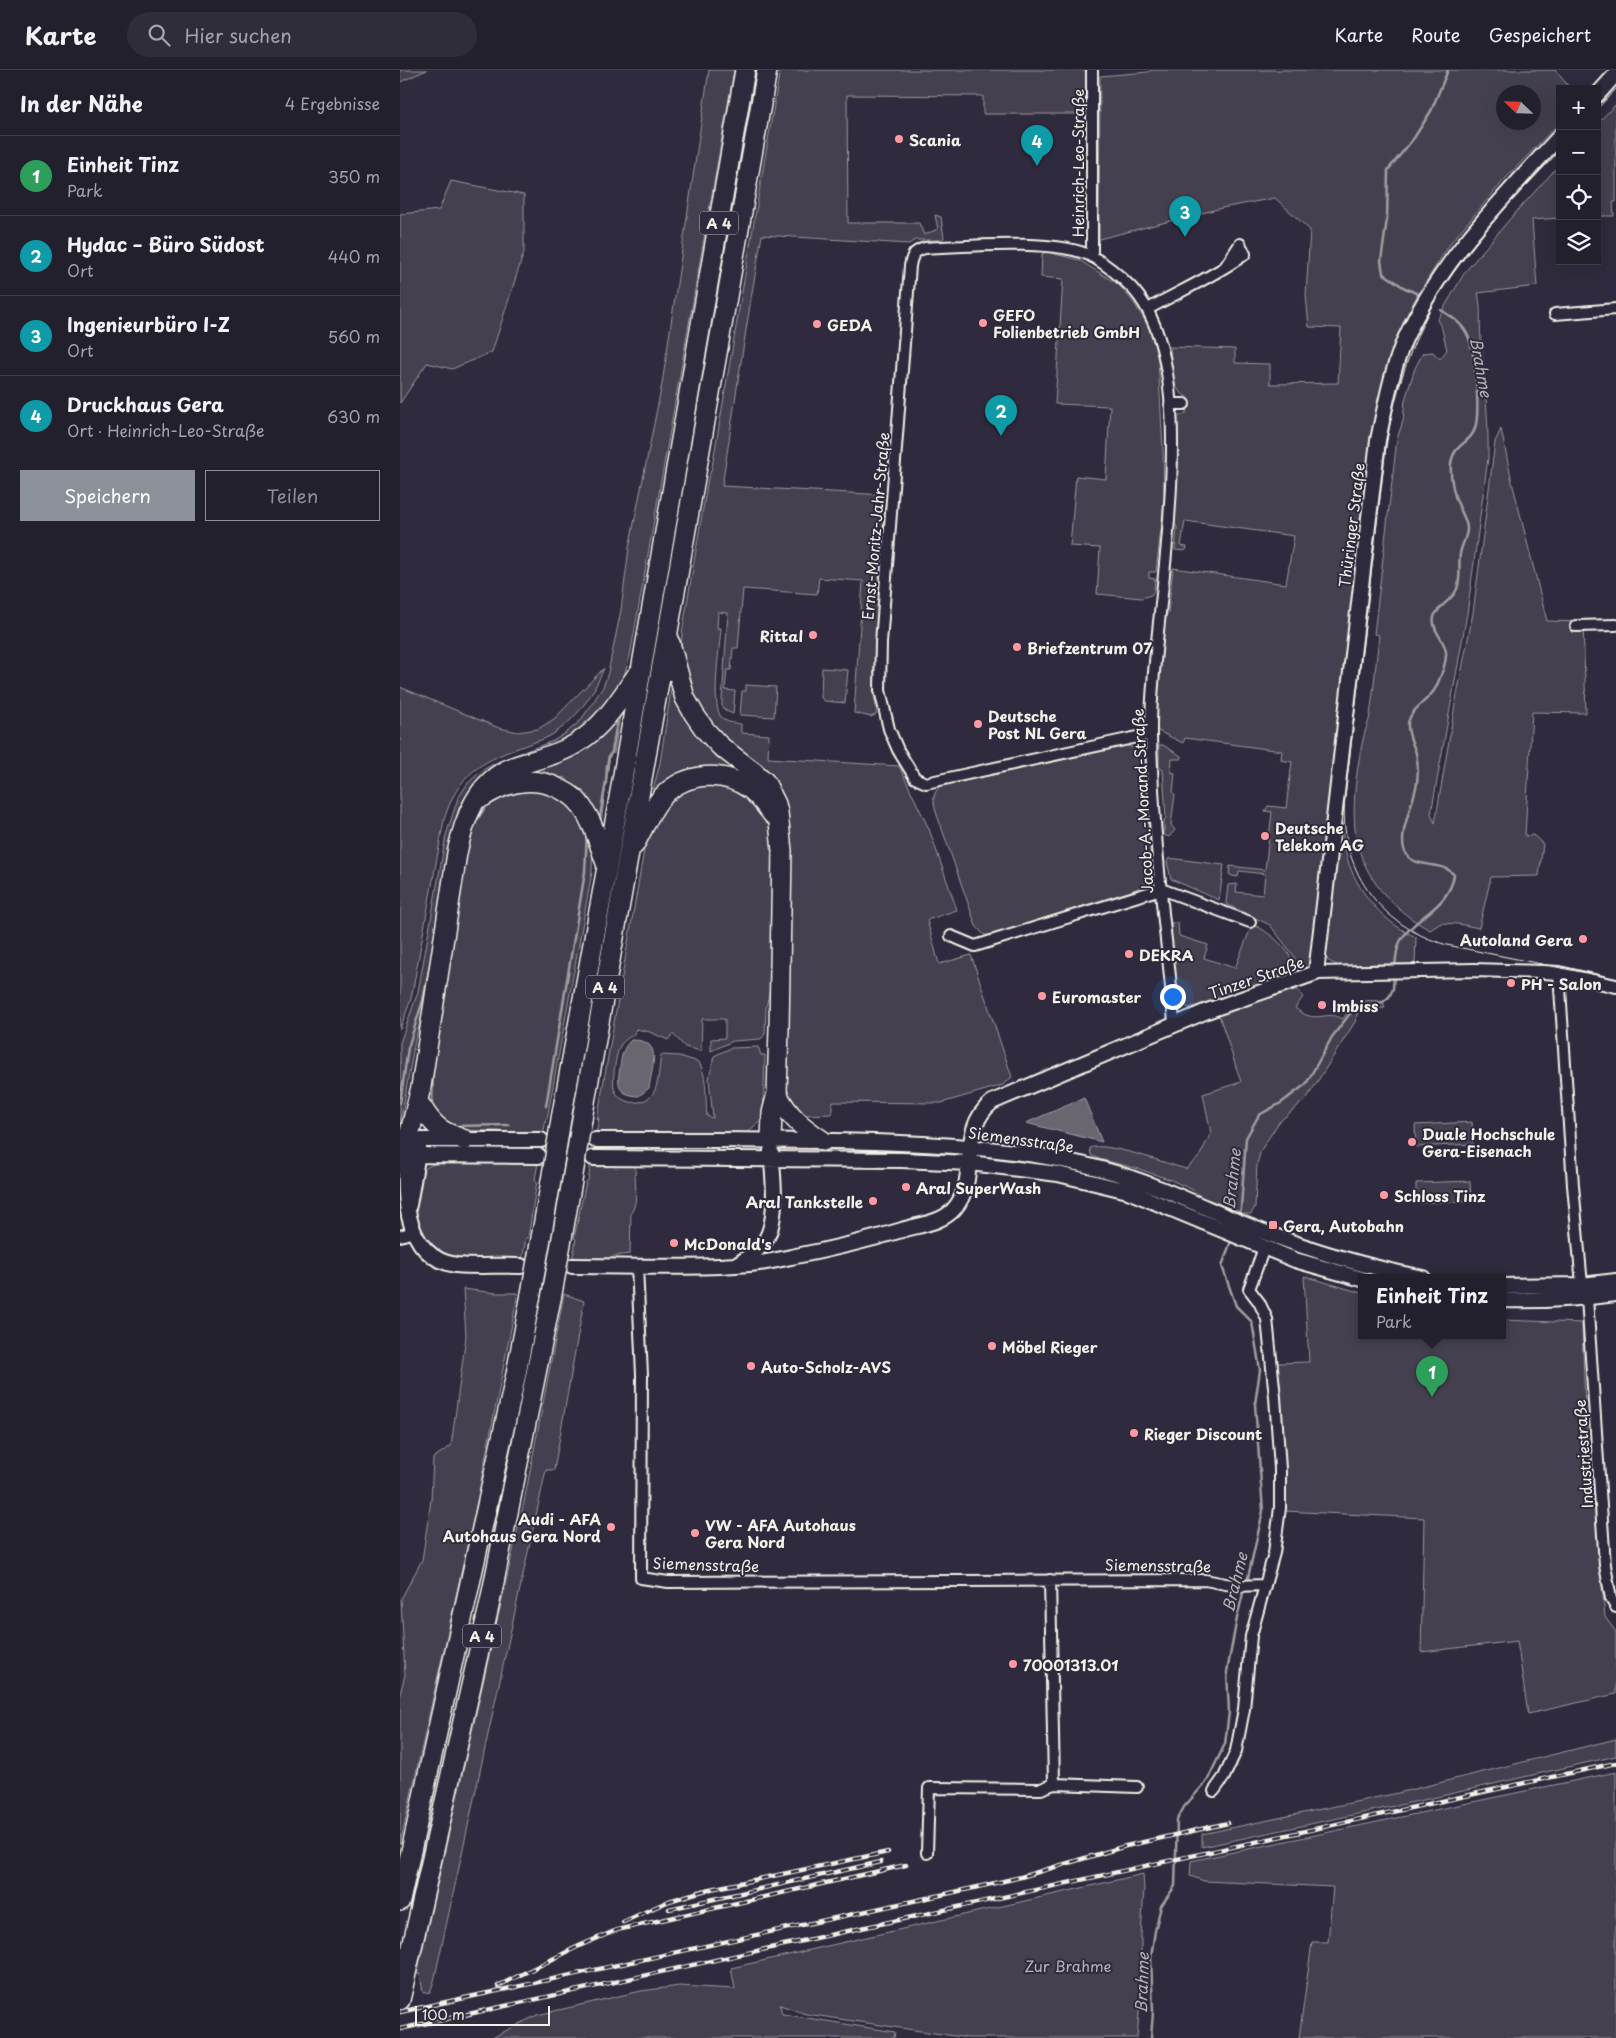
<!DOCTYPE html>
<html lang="de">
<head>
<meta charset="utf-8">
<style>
	:root { --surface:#23202e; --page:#2f2d3a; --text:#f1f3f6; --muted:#a3a3aa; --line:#403e4a; --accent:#8c9099 }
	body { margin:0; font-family:"Playpen Sans",sans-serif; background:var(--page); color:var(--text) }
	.controls { position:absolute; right:15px; top:15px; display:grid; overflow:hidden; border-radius:0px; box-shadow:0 5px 20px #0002 }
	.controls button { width:45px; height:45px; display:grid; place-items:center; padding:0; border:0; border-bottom:1px solid var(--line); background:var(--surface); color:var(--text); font:25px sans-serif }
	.compass { position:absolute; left:1096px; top:15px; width:45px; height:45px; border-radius:50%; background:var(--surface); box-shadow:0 5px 20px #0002; rotate:293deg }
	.scale { position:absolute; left:15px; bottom:12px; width:135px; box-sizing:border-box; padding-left:5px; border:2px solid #f4f1e8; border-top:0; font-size:14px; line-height:18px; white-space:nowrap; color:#f4f1e8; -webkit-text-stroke:4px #2f2a3d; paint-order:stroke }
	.you { position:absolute; left:772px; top:926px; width:18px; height:18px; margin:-12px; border:4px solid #fff; border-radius:50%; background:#1a73e8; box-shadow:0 0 0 8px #1a73e833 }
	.badge { display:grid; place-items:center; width:32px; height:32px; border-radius:50%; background:var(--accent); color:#fff; font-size:16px; font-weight:700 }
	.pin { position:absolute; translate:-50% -41px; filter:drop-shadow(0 1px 2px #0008) }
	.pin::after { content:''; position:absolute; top:26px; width:18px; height:15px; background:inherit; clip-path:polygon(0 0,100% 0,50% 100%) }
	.popup { position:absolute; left:958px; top:1204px; width:148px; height:65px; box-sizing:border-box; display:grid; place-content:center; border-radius:0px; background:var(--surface); filter:drop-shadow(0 1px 4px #0005); font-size:16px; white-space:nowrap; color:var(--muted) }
	.popup b { font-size:19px; color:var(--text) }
	.popup::after { content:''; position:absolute; left:50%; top:100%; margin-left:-10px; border:10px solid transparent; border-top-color:var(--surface) }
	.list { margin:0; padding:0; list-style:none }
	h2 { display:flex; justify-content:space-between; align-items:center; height:65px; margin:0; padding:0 20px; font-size:21px }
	h2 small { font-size:16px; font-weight:400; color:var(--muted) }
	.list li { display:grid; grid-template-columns:32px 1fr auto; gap:15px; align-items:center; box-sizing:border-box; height:80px; padding:0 20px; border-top:1px solid var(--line) }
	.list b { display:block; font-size:19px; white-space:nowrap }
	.list p { margin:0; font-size:16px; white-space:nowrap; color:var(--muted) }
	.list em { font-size:16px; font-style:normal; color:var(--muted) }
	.actions { display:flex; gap:10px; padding:15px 20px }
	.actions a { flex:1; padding:11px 0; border:1px solid var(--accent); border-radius:0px; text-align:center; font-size:18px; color:var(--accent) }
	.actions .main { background:var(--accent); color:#fff }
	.icon { flex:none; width:28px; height:28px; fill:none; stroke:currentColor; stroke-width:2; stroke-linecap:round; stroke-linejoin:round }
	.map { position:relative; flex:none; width:1216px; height:1968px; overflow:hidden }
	header { display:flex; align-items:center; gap:30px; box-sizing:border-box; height:70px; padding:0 25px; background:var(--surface); border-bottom:1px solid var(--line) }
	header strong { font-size:24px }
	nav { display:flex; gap:28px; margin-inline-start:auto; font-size:18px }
	.search { width:350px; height:45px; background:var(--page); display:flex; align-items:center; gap:12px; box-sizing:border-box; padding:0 18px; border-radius:28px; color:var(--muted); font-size:19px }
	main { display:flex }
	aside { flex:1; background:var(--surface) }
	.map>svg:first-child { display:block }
</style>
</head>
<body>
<header>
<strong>Karte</strong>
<div class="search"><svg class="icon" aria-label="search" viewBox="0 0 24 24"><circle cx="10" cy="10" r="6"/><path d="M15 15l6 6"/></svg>Hier suchen</div>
<nav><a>Karte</a><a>Route</a><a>Gespeichert</a></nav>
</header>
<main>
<aside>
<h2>In der Nähe<small>4 Ergebnisse</small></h2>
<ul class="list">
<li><span class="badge" style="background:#2e9e5b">1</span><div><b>Einheit Tinz</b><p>Park</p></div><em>350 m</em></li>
<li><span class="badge" style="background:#0f9aa8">2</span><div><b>Hydac – Büro Südost</b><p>Ort</p></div><em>440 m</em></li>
<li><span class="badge" style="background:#0f9aa8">3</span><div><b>Ingenieurbüro I-Z</b><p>Ort</p></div><em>560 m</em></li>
<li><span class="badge" style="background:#0f9aa8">4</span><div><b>Druckhaus Gera</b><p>Ort · Heinrich-Leo-Straße</p></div><em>630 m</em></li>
</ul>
<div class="actions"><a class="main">Speichern</a><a>Teilen</a></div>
</aside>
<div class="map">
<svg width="1216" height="1968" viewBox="0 0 1216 1968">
	<rect width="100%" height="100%" fill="#2f2a3d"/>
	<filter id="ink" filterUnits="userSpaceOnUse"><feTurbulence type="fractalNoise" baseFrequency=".02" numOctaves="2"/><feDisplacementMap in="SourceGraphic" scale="10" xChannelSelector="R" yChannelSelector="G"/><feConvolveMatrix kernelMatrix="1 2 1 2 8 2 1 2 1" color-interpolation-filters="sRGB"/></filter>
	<g filter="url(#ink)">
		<path fill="#454050" stroke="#9c989c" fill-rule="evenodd" d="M0 0H27L0 12Z
			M309 0H334L230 586 223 609 194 655 85 710 25 935 15 970 0 1055V973L18 922 46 765 58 728 68 713 81 701 99 691 153 671 166 663 180 651 190 637 203 617 208 603 221 540 229 478 262 314Z
			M380 0H686V44H583V26L447 25 448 153H519L524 165 538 159 535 145 541 147 544 168 541 170H515L509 174 362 165C347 248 335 332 322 416L486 425 474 598V625L477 644 471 647 454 643 463 511 419 508 417 524 343 519 338 578H333L331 600H327L325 620 335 621 333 644 326 641 322 636V629L328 543 318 542 317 558H321C320 576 310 637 322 648 327 653 335 653 341 654V663L369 665 368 688 499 696 529 759 557 840 527 850 539 894 571 885 612 1007 603 1015 541 1033 432 1032V1044L399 1045 385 1026 388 765 341 686 294 638 281 581 282 563 308 409 312 397Z
			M752 0H1155L1171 19H1160V52L1105 109 1052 171 1018 224 1003 252 1002 261 992 288 910 895 907 899 896 905 894 886 870 855 826 834V832L828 815 837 814 836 822 863 825 865 804 839 801 838 807 832 806 829 804 830 796 865 800 872 742 865 741 868 736 886 738 892 692 881 690 882 681 785 668 783 673 758 661C751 635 762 574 765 545L768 543 773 498 886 514 894 466 785 451 781 476 787 477 786 480 784 481 775 480 777 457 775 455 777 396 776 351 779 346 786 344 787 327C769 318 772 295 770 277L835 279V293L870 294V314L938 313 941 258 909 257 906 225 910 160 875 128 822 138 699 169 700 6 748 2ZM1104 22H1134V52H1104Z
			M1216 34V132H1213L1214 146H1197V54Z
			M1160 94V148L1132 150 1137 216 1078 223C1082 240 1079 251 1081 268 1084 308 1089 348 1088 388L1067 544 1031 744 1035 753 1055 635 1073 543 1095 372 1101 359 1112 412 1147 551 1183 552 1186 643 1132 642 1125 766 1133 765 1143 774 1139 806 1091 807 1079 858 1058 854 1041 853 1030 860C996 842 968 813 958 776 950 747 956 700 963 670 964 662 969 653 970 645 974 618 976 592 979 565L974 564 997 369 1003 351 1005 330 1015 298 1023 283 1033 282 1040 289 1047 280 1042 259 1037 250 1065 202 1109 150Z
			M51 111 124 125V182L92 282 52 299 27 293 0 333V144L39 140Z
			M647 182 679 190 719 215 734 233 749 257 758 288 763 379 764 433 756 502H749V508L755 509 754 521 751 525 742 528 697 524 700 478 670 476 676 406 706 409 710 336 655 334 663 209 641 207 642 184Z
			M204 598C193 626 176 650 150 666 141 671 130 673 121 677 79 692 57 706 44 750L11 929 0 959V617L99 658 118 662 138 659 154 649Z
			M422 598 448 600 445 633 425 631 421 628Z
			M272 613 349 704 326 703 255 727 252 724 260 693Z
			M346 615 376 617 374 647 340 645 342 621H346Z
			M221 640 214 683 210 685 200 760 165 716 168 710 164 707 155 711 89 716Z
			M759 675H763L781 686V689H772L771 702 775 703 773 722 775 724 771 755 775 760 769 767 764 765V750L766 748 763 700 759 697Z
			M727 676 738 679 743 687 752 802C749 815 739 818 728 822L590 865H584L576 856 536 742C533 730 532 725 540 716Z
			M334 714 367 743 375 767 373 904 366 938 365 964 361 969 333 971 311 981V969L325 968V949H302L301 981 285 977 273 964 268 970 250 962 236 959 234 964C229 967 224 970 220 976 216 983 211 1014 215 1021 222 1036 246 1036 254 1022 259 1013 259 996 261 985L279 986 299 992C308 1008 305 1028 307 1046L313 1048 309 1009 314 986 331 978 358 977 361 985H365L363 1052 358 1053 350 1060V1065H196L199 1048 197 1050 246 769 257 741 287 715Z
			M123 715 174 733 193 773 192 802 147 1049H146L143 1065H123L99 1061 58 1060 29 1041 28 1033 63 782 82 735Z
			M940 744C942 760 944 778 949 794 960 825 986 854 1016 867L1015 894H977L946 896H938L927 890 925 878Z
			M769 788 824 795 819 830 771 809 767 792Z
			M771 853H778L779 866 808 875 804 888 835 898 852 855C862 856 887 877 890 887 893 892 892 901 892 907L789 938C786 936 782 934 780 931 772 919 770 869 771 853Z
			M880 920H898L903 927 895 938C916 956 925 939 943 949 951 934 965 927 983 932L985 938 965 939 958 942 955 952 907 1028 879 1052 861 1080 857 1094 855 1137 851 1144H845L801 1127 793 1120 771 1110 739 1099 699 1089 691 1085 690 1078C705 1071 768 1094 786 1099L799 1087 811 1063 803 1024 841 1012 819 945Z
			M1072 1052 1073 1074 1016 1077 1015 1055Z
			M43 1092 138 1093 135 1110 137 1111 128 1168H126L122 1191C101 1191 65 1195 46 1184 37 1180 26 1170 21 1161 14 1148 13 1114 22 1102 27 1095 35 1094 43 1092Z
			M191 1093H236C233 1108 240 1131 231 1143L230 1184 214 1186 213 1192H172L176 1169 174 1168 186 1112 188 1111Z
			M1070 1111 1071 1131 1016 1133V1113Z
			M904 1206 962 1223V1266H1102V1250L1182 1253 1185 1339 1205 1547 1216 1562V1624L1128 1644 1117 1571 1021 1582 1024 1448 884 1441 885 1402 877 1293 909 1292Z
			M63 1219 96 1223H118L74 1446 0 1774V1624L5 1605 1 1529 22 1490 31 1430 33 1388 51 1376 66 1266Z
			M164 1224 184 1231 154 1400H146L34 1911 30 1922 23 1923 20 1904H17L124 1432Z
			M1216 1669V1686L1028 1729 802 1777V1764L998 1723Z
			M1216 1702V1968H899L912 1872H928L933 1817 804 1811 790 1806 791 1791Z
			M743 1804 744 1819 741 1865V1911L744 1913V1917L741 1918 737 1968H568L406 1944 380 1935 382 1944 495 1962 494 1968H92L137 1945 241 1921 279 1916 335 1919 331 1898Z"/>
		<path fill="#6a6670" stroke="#a19ea0" d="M231 970C264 969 252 996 249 1018L239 1026C217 1025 217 1015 220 996 222 984 223 978 231 970Z
			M684 1028 702 1072 626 1053Z"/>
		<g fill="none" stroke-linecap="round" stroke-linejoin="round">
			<path stroke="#a19ea0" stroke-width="2.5" d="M1018 224 1003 217 983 203 981 191 987 149 988 100 1014 68 1031 41 1048 0
				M183 657 193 648
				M199 752 206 712 207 696 209 686 212 682 217 652
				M75 753 87 734
				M53 762 60 737 73 718
				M995 897C996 888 996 878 1001 870 1014 847 1049 838 1054 805 1041 788 1011 802 1004 779 999 761 1014 732 1017 713 1018 703 1018 692 1016 683 1013 674 1007 663 1008 654 1010 637 1032 630 1037 615 1041 606 1047 593 1046 582 1045 570 1031 560 1034 547 1037 537 1051 531 1056 521 1062 509 1058 497 1060 484 1061 476 1067 467 1067 459 1067 450 1061 442 1058 434 1053 423 1050 405 1051 393 1054 375 1066 375 1073 363 1082 349 1075 282 1068 266 1063 254 1052 247 1041 240
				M0 1033 8 978 23 930 31 891
				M146 1036 185 802 187 763
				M32 1039 33 997
				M53 1056 109 1055
				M839 1146 841 1138 846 1068 859 1045 881 1033 906 1014 932 967 952 941 959 937 983 932 989 927 993 919 994 905
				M832 1168 822 1196 836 1236 852 1252 860 1300 855 1334 863 1441 847 1512
				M751 1968 753 1942 751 1887 755 1861 761 1836 775 1816 777 1750 784 1737 807 1711 825 1674 829 1642 827 1602 837 1548 844 1519"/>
			<g stroke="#f4f1e8" stroke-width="14">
				<path id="minor" d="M692 0V187
					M748 239C780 221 815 206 845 184L840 174 825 197
					M1155 244 1216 239
					M770 334H784
					M1176 556 1216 555
					M751 664 526 713 515 708 498 680 489 659 480 620 481 573 510 196C512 185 514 181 525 178 567 176 658 168 693 187 707 195 720 206 731 217 811 300 749 553 751 664 752 724 757 784 763 843 767 880 772 918 774 955
					M551 866 575 876 761 819 850 852
					M1159 903 1173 1115 1182 1215
					M0 1166 10 1163
					M237 1196 242 1305 241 1508 268 1512 805 1510 836 1516 864 1515
					M1187 1228 1205 1495 1211 1529 1216 1537
					M650 1510 654 1714 737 1717
					M814 1721 824 1707 836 1681 844 1639 851 1566 874 1483 880 1438V1399L875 1327 867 1249 859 1232 849 1219 864 1178
					M527 1783 529 1718 641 1719 654 1714"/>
			</g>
			<g stroke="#f4f1e8" stroke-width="16">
				<path id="tertiary" d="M916 903 1074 900 1143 902 1159 903 1216 916"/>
			</g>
			<g stroke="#f4f1e8" stroke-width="18">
				<path id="secondary" d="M1197 25 1216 4
					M1 1070H141
					M8 1070C3 1117 0 1186 56 1195 77 1197 100 1195 121 1196
					M195 1070C275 1070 354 1070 434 1071 524 1073 617 1076 705 1100 753 1113 798 1135 844 1154 902 1178 962 1196 1023 1208
					M0 1085 139 1086
					M193 1088 501 1090 570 1093 658 1104 728 1121 895 1190 962 1209
					M9 1135 19 1077
					M337 1195C346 1189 355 1183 362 1175 380 1154 373 1107 371 1081
					M172 1196C232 1196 291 1199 350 1194 364 1193 378 1190 391 1187 428 1180 466 1171 502 1160 518 1155 542 1153 554 1139 581 1108 556 1062 592 1032L807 941 916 903 978 370C985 337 991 303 1004 271 1040 191 1101 130 1160 66
					M1102 1216 1182 1215 1216 1211
					M1102 1230C1140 1231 1178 1229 1216 1224"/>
			</g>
			<g stroke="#f4f1e8" stroke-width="22">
				<path id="motorway" d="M270 573 285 628 294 644 305 660 320 676 354 702 365 712 376 734 378 742 382 781 379 958 377 1023 372 1043 371 1070
					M83 727C108 711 135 705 162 720 170 724 178 730 182 737 194 754 199 774 206 793
					M234 775C243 760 251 738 263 726 286 702 324 700 350 719 359 726 366 736 373 745
					M377 1023C388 1046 402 1057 423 1071
					M22 1037C34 1058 43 1062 65 1070
					M161 1049 207 797 345 0
					M182 1049 367 0
					M8 1070 21 1017 57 783C64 749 77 711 113 697 135 689 160 685 180 671 205 654 220 629 237 605
					M141 1168 151 1111
					M162 1168 172 1111
					M0 1831 116 1304 131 1224
					M0 1930 90 1532 152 1224"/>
			</g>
			<use href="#minor" stroke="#2f2a3d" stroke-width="10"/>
			<use href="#tertiary" stroke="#2f2a3d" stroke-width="12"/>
			<use href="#secondary" stroke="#2f2a3d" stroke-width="14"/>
			<use href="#motorway" stroke="#2f2a3d" stroke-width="19"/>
			<path stroke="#f4f1e8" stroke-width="1" d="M1197 39 1216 19
				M1160 80C1125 118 1086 155 1056 197 1018 251 996 312 986 377L945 727C938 798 979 856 1047 875L1216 909"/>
			<g stroke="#f4f1e8" stroke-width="4.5">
				<path id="rail" d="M269 1839 481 1792
					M223 1852 269 1831 306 1820 488 1782
					M98 1916 179 1876 217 1860 506 1795
					M0 1942 578 1817 621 1807 726 1776 828 1753
					M0 1959 1216 1693"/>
			</g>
			<use href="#rail" stroke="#2f2a3d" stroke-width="2.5" stroke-dasharray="8" stroke-linecap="butt"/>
			<g stroke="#f4f1e8" stroke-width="22" stroke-linecap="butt">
				<path id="motorway-bridge" d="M151 1111 161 1049
					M172 1111 182 1049
					M131 1224 141 1168
					M152 1224 162 1168"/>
			</g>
			<use href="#motorway-bridge" stroke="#2f2a3d" stroke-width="19"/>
		</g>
	</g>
	<g fill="#ff9aa2" stroke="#2f2a3d" stroke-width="2">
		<circle cx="499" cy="69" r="5"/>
		<circle cx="583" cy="253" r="5"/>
		<circle cx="417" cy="254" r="5"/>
		<circle cx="413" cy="565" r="5"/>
		<circle cx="617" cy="577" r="5"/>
		<circle cx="578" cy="654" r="5"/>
		<circle cx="865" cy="766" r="5"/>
		<circle cx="1183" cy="869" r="5"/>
		<circle cx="729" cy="884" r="5"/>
		<circle cx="1111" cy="913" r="5"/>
		<circle cx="642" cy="926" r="5"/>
		<circle cx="922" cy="935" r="5"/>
		<circle cx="1012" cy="1072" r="5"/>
		<circle cx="506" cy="1117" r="5"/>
		<circle cx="984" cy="1125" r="5"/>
		<circle cx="473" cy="1131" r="5"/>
		<rect x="868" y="1150" width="10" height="10" rx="2.5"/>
		<circle cx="274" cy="1173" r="5"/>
		<circle cx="592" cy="1276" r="5"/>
		<circle cx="351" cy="1296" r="5"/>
		<circle cx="734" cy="1363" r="5"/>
		<circle cx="211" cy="1457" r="5"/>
		<circle cx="295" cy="1463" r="5"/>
		<circle cx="613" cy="1594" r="5"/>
	</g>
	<g text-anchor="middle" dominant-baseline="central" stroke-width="4" stroke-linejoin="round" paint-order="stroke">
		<g fill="#2f2a3d" stroke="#b9b5b5" stroke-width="1">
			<rect x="300" y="141.5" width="38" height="23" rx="4"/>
			<rect x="186" y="905.5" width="38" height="23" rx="4"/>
			<rect x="63" y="1554.5" width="38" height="23" rx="4"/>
		</g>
		<g font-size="14" font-weight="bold" fill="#f4f1e8">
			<text x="319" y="153">A 4</text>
			<text x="205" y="917">A 4</text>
			<text x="82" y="1566">A 4</text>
		</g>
		<g font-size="15" font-weight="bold" fill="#f4f1e8" stroke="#2f2a3d" text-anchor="start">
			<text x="509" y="69">Scania</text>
			<text x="593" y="244">GEFO<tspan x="593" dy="17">Folienbetrieb GmbH</tspan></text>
			<text x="427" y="254">GEDA</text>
			<text x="403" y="565" text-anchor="end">Rittal</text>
			<text x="627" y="577">Briefzentrum 07</text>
			<text x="588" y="645">Deutsche<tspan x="588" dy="17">Post NL Gera</tspan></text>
			<text x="875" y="757">Deutsche<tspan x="875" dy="17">Telekom AG</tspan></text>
			<text x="1173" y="869" text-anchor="end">Autoland Gera</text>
			<text x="739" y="884">DEKRA</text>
			<text x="1121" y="913">PH - Salon</text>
			<text x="652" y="926">Euromaster</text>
			<text x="932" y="935">Imbiss</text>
			<text x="1022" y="1063">Duale Hochschule<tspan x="1022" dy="17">Gera-Eisenach</tspan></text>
			<text x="516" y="1117">Aral SuperWash</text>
			<text x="994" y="1125">Schloss Tinz</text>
			<text x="463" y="1131" text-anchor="end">Aral Tankstelle</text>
			<text x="883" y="1155">Gera, Autobahn</text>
			<text x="284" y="1173">McDonald's</text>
			<text x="602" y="1276">Möbel Rieger</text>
			<text x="361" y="1296">Auto-Scholz-AVS</text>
			<text x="744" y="1363">Rieger Discount</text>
			<text x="201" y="1448" text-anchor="end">Audi - AFA<tspan x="201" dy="17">Autohaus Gera Nord</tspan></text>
			<text x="305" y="1454">VW - AFA Autohaus<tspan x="305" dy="17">Gera Nord</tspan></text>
			<text x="623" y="1594">70001313.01</text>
		</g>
		<g font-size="15" fill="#f4f1e8" stroke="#2f2a3d">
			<text transform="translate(677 93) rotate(-90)">Heinrich-Leo-Straße</text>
			<text transform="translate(951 455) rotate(-83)">Thüringer Straße</text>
			<text transform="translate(475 456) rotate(-85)">Ernst-Moritz-Jahr-Straße</text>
			<text transform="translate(742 731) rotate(-93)">Jacob-A.-Morand-Straße</text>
			<text transform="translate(856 907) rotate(-19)">Tinzer Straße</text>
			<text transform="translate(621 1069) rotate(8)">Siemensstraße</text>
			<text transform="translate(1183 1384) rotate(-94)">Industriestraße</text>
			<text transform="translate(306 1494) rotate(2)">Siemensstraße</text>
			<text transform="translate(758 1495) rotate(1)">Siemensstraße</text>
		</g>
		<g font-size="15" fill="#b7b3b3" stroke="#2f2a3d">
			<text x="668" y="1895">Zur Brahme</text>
		</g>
		<g font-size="16" font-style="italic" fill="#b6b2b2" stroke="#2f2a3d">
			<text transform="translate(1082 297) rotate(80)">Brahme</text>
			<text transform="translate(831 1109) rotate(-84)">Brahme</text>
			<text transform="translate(834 1512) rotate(-76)">Brahme</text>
			<text transform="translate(741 1913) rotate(-88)">Brahme</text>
		</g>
	</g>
</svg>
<div class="controls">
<button>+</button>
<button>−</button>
<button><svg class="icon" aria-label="locate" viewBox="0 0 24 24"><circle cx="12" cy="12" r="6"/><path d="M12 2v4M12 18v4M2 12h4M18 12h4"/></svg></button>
<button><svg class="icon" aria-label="layers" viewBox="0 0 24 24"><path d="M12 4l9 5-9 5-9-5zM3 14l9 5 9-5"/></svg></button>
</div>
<svg class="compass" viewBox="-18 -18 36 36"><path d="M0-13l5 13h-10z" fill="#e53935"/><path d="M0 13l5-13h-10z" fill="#a3a3aa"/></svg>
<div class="scale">100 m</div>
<div class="you"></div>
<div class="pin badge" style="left:1032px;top:1327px;background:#2e9e5b">1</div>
<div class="popup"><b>Einheit Tinz</b>Park</div>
<div class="pin badge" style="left:601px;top:366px;background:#0f9aa8">2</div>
<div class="pin badge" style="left:785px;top:167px;background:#0f9aa8">3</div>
<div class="pin badge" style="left:637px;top:96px;background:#0f9aa8">4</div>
</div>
</main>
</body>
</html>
